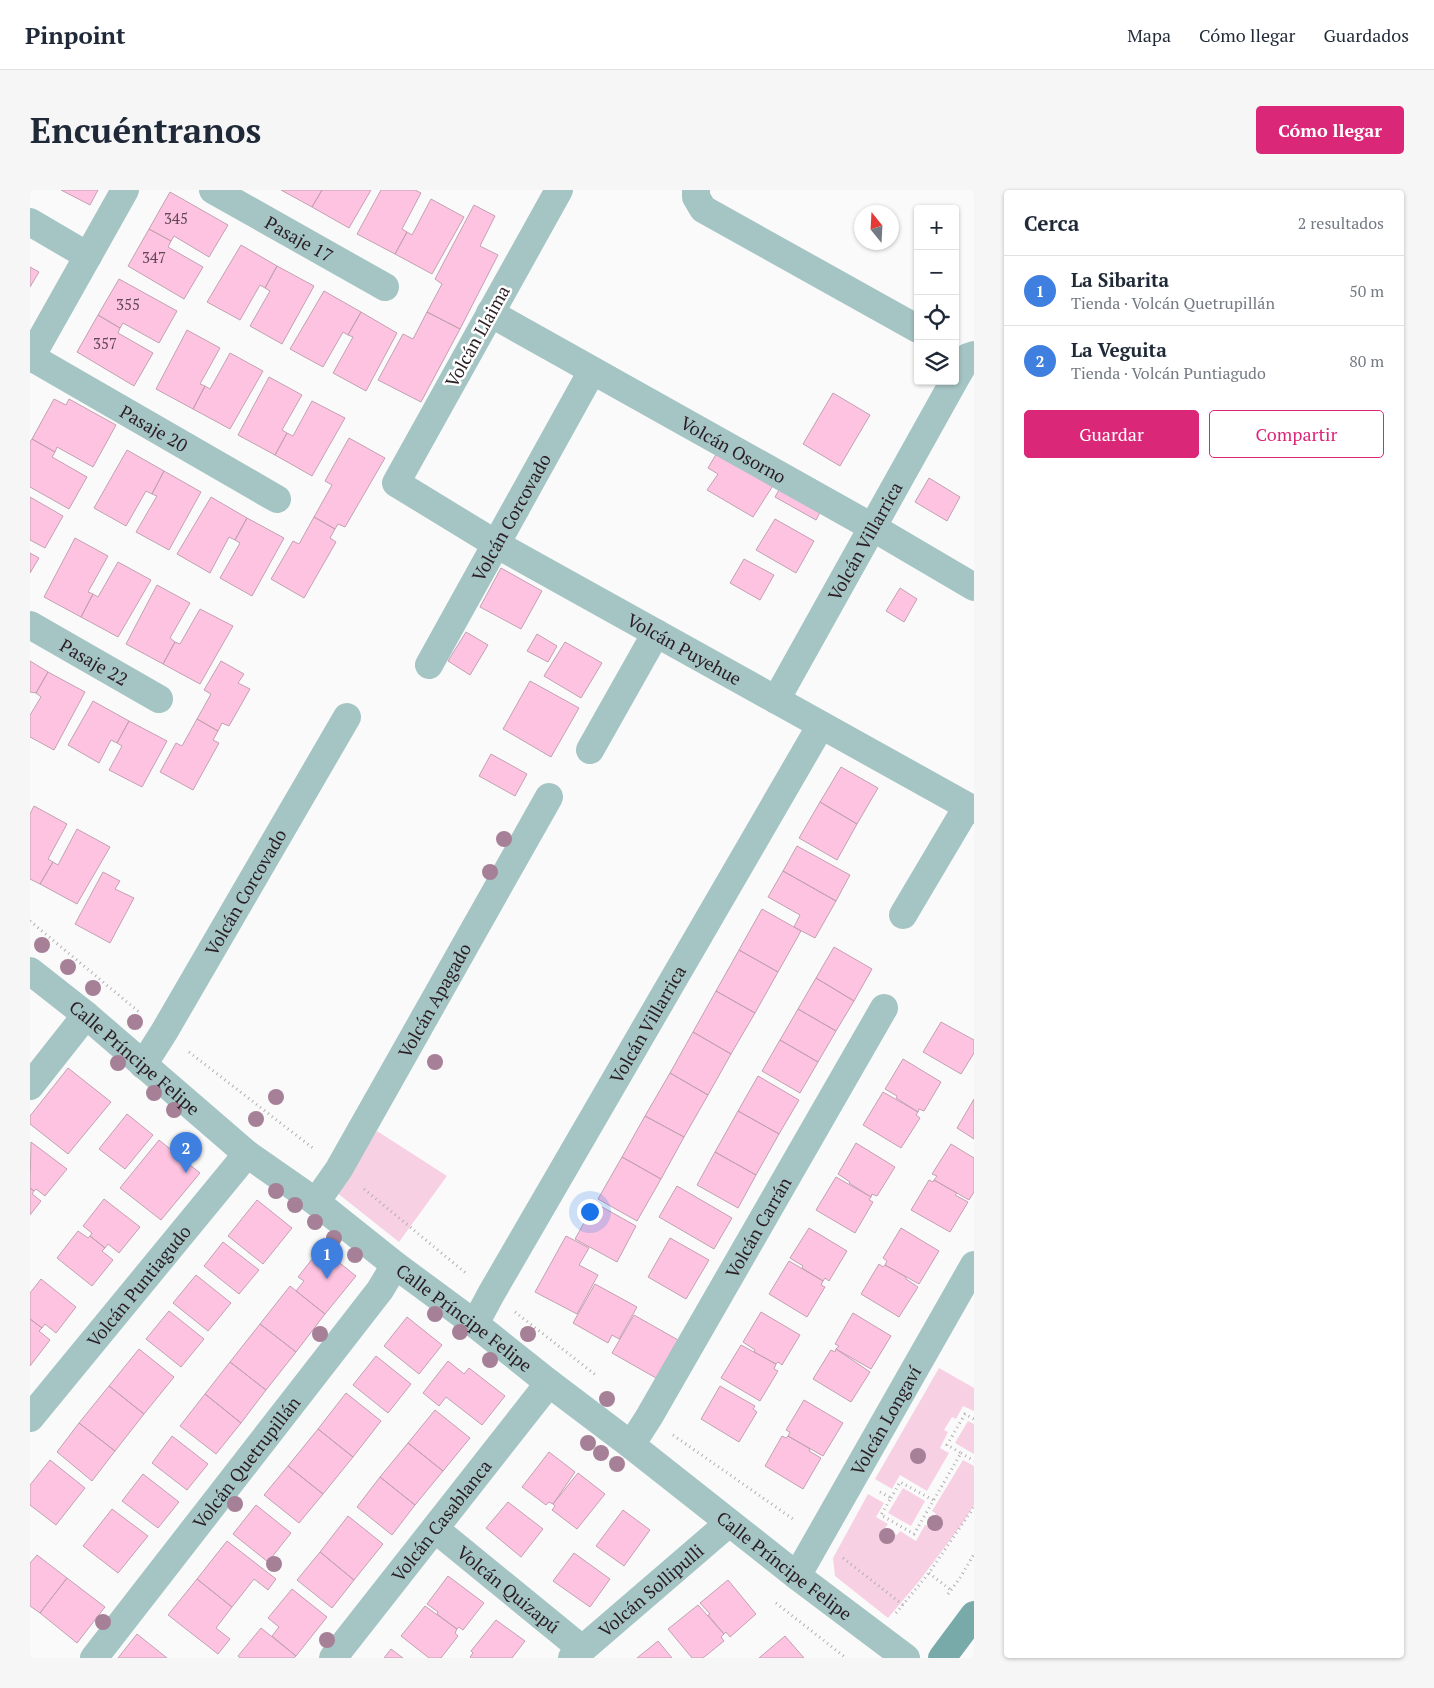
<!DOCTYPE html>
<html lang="es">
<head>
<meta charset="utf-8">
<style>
	:root { --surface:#fff; --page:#f6f6f7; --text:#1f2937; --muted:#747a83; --line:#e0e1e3; --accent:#db2777 }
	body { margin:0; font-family:"PT Serif",serif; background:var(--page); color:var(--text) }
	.controls { position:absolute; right:15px; top:15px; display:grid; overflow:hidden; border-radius:5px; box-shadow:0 1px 4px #0004 }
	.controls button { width:45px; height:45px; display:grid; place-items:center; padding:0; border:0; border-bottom:1px solid var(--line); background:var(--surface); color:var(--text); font:25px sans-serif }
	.compass { position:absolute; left:824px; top:15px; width:45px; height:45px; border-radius:50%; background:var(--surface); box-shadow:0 1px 4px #0004; rotate:342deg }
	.you { position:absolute; left:559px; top:1021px; width:18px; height:18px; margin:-12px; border:4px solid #fff; border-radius:50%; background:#1a73e8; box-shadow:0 0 0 8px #1a73e833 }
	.badge { display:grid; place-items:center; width:32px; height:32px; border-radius:50%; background:var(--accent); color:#fff; font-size:16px; font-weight:700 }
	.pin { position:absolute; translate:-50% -41px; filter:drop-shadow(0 1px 2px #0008) }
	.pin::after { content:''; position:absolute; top:26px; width:18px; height:15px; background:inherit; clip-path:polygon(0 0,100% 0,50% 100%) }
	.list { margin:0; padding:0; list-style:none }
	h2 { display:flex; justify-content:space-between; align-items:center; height:65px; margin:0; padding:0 20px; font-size:21px }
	h2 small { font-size:16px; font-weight:400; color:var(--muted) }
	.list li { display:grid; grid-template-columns:32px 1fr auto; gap:15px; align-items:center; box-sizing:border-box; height:70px; padding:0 20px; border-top:1px solid var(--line) }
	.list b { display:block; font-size:19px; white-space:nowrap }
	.list p { margin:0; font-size:16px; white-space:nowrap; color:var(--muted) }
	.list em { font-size:16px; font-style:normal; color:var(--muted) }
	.actions { display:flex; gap:10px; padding:15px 20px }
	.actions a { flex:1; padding:11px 0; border:1px solid var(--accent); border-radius:5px; text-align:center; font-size:18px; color:var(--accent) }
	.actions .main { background:var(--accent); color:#fff }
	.icon { flex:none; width:28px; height:28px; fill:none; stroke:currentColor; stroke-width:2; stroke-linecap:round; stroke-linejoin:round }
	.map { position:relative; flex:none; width:944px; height:1468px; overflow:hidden; border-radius:5px }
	header { display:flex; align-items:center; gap:30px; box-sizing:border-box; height:70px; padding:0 25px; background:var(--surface); border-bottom:1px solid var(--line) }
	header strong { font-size:24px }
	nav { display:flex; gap:28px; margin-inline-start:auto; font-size:18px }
	.intro { display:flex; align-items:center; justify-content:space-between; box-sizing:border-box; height:120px; padding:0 30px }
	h1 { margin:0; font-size:35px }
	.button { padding:12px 22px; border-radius:5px; background:var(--accent); color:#fff; font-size:18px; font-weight:700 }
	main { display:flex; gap:30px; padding:0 30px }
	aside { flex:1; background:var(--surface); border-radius:5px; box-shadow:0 1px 4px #0004 }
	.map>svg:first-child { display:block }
</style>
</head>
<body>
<header>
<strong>Pinpoint</strong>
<nav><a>Mapa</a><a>Cómo llegar</a><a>Guardados</a></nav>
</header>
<div class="intro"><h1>Encuéntranos</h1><a class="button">Cómo llegar</a></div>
<main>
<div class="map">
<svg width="944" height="1468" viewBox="0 0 944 1468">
	<rect width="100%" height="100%" fill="#fafafa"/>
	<path fill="#f7d1e3" d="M347 941 417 986 369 1052 306 1002Z
		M909 1178 944 1198V1221L933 1216 926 1229 922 1227 914 1240 918 1242 910 1258 919 1263 897 1301 870 1285 862 1299 845 1289Z
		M938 1231 944 1234V1264L925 1253Z
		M933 1270 944 1276V1315L932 1334 890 1390 858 1428 805 1386 803 1368 838 1304 854 1313 846 1327 858 1334 855 1338 867 1345 870 1341 886 1351 895 1335 900 1336 906 1324 902 1321Z
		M873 1298 895 1311 881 1336 858 1323Z"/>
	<path fill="#fdc3e0" stroke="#c3a1b2" d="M31 0H68L60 15Z
		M251 0H292L282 17Z
		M292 0H341L319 38 282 17Z
		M351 0H385L391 3 372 39 377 42 365 64 327 44Z
		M140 2 198 35 179 67 144 46 141 51 119 39Z
		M401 9 434 27 402 84 365 64 377 42 382 45Z
		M444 15 465 26 450 56 468 65 430 139 397 122 412 94 405 89Z
		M119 39 141 51 138 57 173 77 154 109 98 76Z
		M211 55 247 76 235 98 230 95 210 130 177 112Z
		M247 76 284 96 252 154 220 136 240 101 235 98Z
		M0 77 9 82 0 97Z
		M89 89 147 121 129 153 93 133 90 138 68 125Z
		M294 101 331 122 318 145 313 142 293 177 260 159Z
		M331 122 367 143 336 201 303 183 323 147 318 145Z
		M397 122 430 139 391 212 348 190 373 144 383 149Z
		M68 125 90 138 88 143 123 163 104 196 47 162Z
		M157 140 190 158 170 194 175 196 163 219 126 199Z
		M200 163 233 181 200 239 163 219 175 196 180 199Z
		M239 187 272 205 252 240 257 243 245 265 208 245Z
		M803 203 840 225 810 276 773 254Z
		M24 209 36 215 39 209 86 235 63 277 27 257 25 262 2 249Z
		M282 211 315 228 282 286 245 265 257 243 263 246Z
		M319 248 355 268 315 337 308 334 305 339 284 327 302 295 295 291Z
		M2 249 25 262 22 267 57 287 39 319 0 297V252Z
		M97 260 134 281 122 304 116 301 96 336 64 318Z
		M688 261 744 294 723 327 677 300 688 284 678 278Z
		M134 281 171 302 139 360 106 342 127 306 122 304Z
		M899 288 930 307 917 331 885 312Z
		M753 293 794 315 786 330 745 307Z
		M0 307 33 326 15 358 0 350Z
		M181 307 217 328 205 350 199 347 180 383 147 364Z
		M284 327 305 339 300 348 306 352 274 408 241 389 263 351 269 354Z
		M217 328 254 348 222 406 190 388 210 353 205 350Z
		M745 329 784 351 766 383 726 360Z
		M45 348 78 366 58 402 63 404 51 427 14 407Z
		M0 363 9 368 0 383Z
		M714 369 744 385 730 410 700 393Z
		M88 372 121 390 88 447 51 427 63 404 68 407Z
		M471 378 512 401 491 439 450 417Z
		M127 395 160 413 140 448 145 452 133 474 96 454Z
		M870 398 887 409 874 432 856 421Z
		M170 419 203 436 170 494 133 474 145 452 150 454Z
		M436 442 458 455 440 485 418 471Z
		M507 444 527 456 518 472 497 461Z
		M535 452 572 473 551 508 514 486Z
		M0 471 18 482 6 503 0 502Z
		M191 471 214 484 208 493 220 499 199 536 192 533 188 541 167 529 181 504 174 500Z
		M18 482 55 502 24 560 0 547V525L11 507 6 503Z
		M500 491 549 518 521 567 473 539Z
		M63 511 99 531 87 553 81 550 69 573 38 555Z
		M167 529 188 541 183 550 189 553 163 600 130 582 146 553 152 556Z
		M99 531 137 551 112 597 79 580 92 556 87 553Z
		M461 564 497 584 485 606 449 586Z
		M811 577 848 598 827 634 790 612Z
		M790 612 827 634 807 670 769 648Z
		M4 616 37 634 18 669 23 672 10 694 0 689V624Z
		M47 639 80 657 47 714 10 694 23 672 28 675Z
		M767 656 820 685 806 711 753 681Z
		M753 681 806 711 785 748 764 737 770 725 738 707Z
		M73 682 90 691 85 699 104 708 80 753 45 734Z
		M732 719 771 741 748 782 709 760Z
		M804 757 842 779 824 811 786 788Z
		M709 760 748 782 725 823 686 801Z
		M786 788 824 811 806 841 768 819Z
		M686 801 725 823 701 864 663 842Z
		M768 819 806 841 788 872 750 850Z
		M911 832 944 850V863L931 884 893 862Z
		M663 842 701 864 678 905 640 883Z
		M750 850 788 872 770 903 732 881Z
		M873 869 911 892 894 921 889 919 888 922 866 908 867 906 855 899Z
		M38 878 81 912 38 964 0 934V926Z
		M640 883 678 905 654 947 615 926Z
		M728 886 769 910 749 944 708 921Z
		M853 902 888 922 886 925 890 928 871 958 833 935Z
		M944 909V949L927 938Z
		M708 921 749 944 726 985 685 962Z
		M97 924 123 945 95 979 69 959Z
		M615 926 654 947 631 989 592 967Z
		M129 950 170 983 131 1030 90 998Z
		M1 952 37 979 15 1006 6 999 4 1001 0 998Z
		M826 953 865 977 847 1006 842 1004 841 1007 819 993 820 992 808 984Z
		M921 954 944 968V1002L939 1010 904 990 907 986 902 984Z
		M685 962 726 985 708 1018 667 995Z
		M592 967 631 989 607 1031 568 1009Z
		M806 987 841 1007 839 1010 843 1012 825 1043 786 1020Z
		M899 990 903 992 904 990 927 1003 925 1005 938 1012 920 1042 881 1020Z
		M647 996 702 1028 684 1059 629 1027Z
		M0 998 4 1001 2 1004 11 1011 0 1025Z
		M74 1009 110 1037 89 1063 78 1054 75 1058 60 1046 62 1043 53 1036Z
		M227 1010 262 1038 233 1074 198 1046Z
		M565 1013 606 1036 587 1072 545 1049Z
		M779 1038 817 1061 799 1091 795 1088 793 1091 772 1078 773 1076 760 1068Z
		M871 1038 909 1061 889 1094 855 1075 857 1071 853 1068Z
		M48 1041 58 1048 60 1046 75 1058 72 1061 83 1070 62 1096 27 1068Z
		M536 1046 559 1058 549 1075 568 1085 547 1124 505 1102Z
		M640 1048 679 1070 656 1109 618 1087Z
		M193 1052 229 1080 209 1104 174 1076Z
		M291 1058 326 1086 295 1124 266 1101 274 1091 268 1087Z
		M759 1071 793 1091 791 1095 795 1097 777 1127 739 1104Z
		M849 1074 853 1077 855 1075 876 1087V1089L888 1097 869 1127 831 1104Z
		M166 1085 201 1113 178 1141 143 1113Z
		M11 1089 46 1117 26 1143 15 1134 12 1138 0 1129V1103Z
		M565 1094 607 1117 589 1149 582 1145 578 1153 543 1133Z
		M260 1096 295 1124 266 1162 230 1134Z
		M139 1121 174 1149 151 1177 116 1149Z
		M731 1122 770 1145 752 1175 748 1172 746 1174 724 1162 725 1160 713 1152Z
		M823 1123 861 1146 841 1179 806 1159 809 1156 805 1154Z
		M604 1125 648 1150 626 1188 582 1163Z
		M377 1127 412 1155 389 1184 354 1156Z
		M0 1129 12 1138 9 1141 20 1150 0 1176Z
		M230 1134 266 1162 236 1200 200 1172Z
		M711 1155 746 1174 744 1179 748 1181 730 1211 691 1188Z
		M109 1159 144 1187 114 1224 79 1196Z
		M806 1159 840 1182 821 1212 783 1189 801 1160 805 1162Z
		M346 1166 381 1194 358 1223 323 1195Z
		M418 1171 434 1184 439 1178 475 1206 452 1235 416 1207 409 1216 393 1203Z
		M200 1172 236 1200 211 1233 175 1204Z
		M79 1196 114 1224 85 1261 49 1233Z
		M690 1196 725 1216 723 1219 727 1222 709 1252 671 1229Z
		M316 1203 351 1231 323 1267 288 1239Z
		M175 1204 211 1233 186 1264 150 1236Z
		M774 1210 813 1233 793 1266 758 1246 760 1242 756 1240Z
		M405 1220 440 1248 413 1281 378 1253Z
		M49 1233 85 1261 62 1291 27 1262Z
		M288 1239 323 1267 293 1304 258 1276Z
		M142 1246 178 1274 157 1300 122 1273Z
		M752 1246 756 1248 758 1246 780 1259 779 1261 791 1268 773 1299 735 1276Z
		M378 1253 413 1281 385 1315 350 1287Z
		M519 1262 545 1282 523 1314 519 1312 516 1315 492 1297Z
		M20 1270 55 1298 26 1335 0 1315V1295Z
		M258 1276 293 1304 269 1333 234 1305Z
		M548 1283 575 1304 547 1339 522 1320 525 1316 523 1314Z
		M113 1284 149 1312 128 1338 92 1311Z
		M350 1287 385 1315 362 1345 327 1317Z
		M478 1312 513 1339 491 1367 456 1338Z
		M226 1315 261 1343 238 1372 203 1344Z
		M82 1319 118 1346 88 1383 53 1356Z
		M593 1320 620 1340 594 1376 566 1356Z
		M318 1326 353 1354 324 1390 290 1362Z
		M197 1351 246 1389 238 1400 224 1389 202 1417 167 1389Z
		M290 1362 324 1390 302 1418 267 1390Z
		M544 1363 580 1389 560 1417 523 1391Z
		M7 1365 37 1388 10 1423 0 1416V1373Z
		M418 1386 454 1413 433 1440 429 1437 427 1439 407 1424 408 1422 397 1414Z
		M37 1388 75 1417 47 1453 10 1423Z
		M167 1389 202 1417 186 1438 200 1449 188 1464 138 1425Z
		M698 1390 726 1424 700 1447 696 1442 694 1444 678 1425 680 1424 670 1413Z
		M262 1399 297 1427 266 1466 242 1446 249 1437 238 1428Z
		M668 1415 694 1444 691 1447 694 1451 673 1468H662L638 1439Z
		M395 1416 427 1439 425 1443 428 1446 411 1468H399L371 1446Z
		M466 1430 495 1451 482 1468H442L440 1467 443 1463 441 1461Z
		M231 1438 266 1466 264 1468H210L208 1466Z
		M107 1444 137 1468H88Z
		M755 1446 774 1468H729Z
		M628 1451 642 1468H607Z
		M361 1459 373 1468H354Z"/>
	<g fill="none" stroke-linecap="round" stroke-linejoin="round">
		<path stroke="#b2aeb0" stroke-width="3" stroke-dasharray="1 4" stroke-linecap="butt" d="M0 731 109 822
			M159 862 284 959
			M334 999 437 1084
			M485 1122 567 1186
			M643 1245 763 1329
			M931 1263 944 1271
			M850 1302 861 1308 851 1325 884 1344 931 1263 917 1255 935 1224 944 1229
			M861 1308 870 1292 903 1310
			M813 1368 873 1415
			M899 1383 922 1401
			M918 1404 930 1388 944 1364
			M746 1413 816 1468
			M866 1423 899 1383 944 1317"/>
		<g stroke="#a5c4c4" stroke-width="28">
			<path id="s1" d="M183 0 355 97"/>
			<path id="s2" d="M529 0 366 293 466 354 944 620"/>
			<path d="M666 0V7L673 19 888 139"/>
			<path d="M0 32 58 66"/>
			<path id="s3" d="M460 123 842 337 944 397"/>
			<path id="s4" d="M1 167 247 309"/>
			<path d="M0 169 95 0"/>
			<path d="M925 189 938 167 944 165"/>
			<path id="s5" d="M0 435 129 509"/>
			<path id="s6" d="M399 475 562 181"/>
			<path id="s7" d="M746 510 924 191"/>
			<path d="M560 560 626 443"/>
			<path d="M873 725 937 617"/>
			<path id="s8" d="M0 781 56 825 217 964 286 1012 365 1075 445 1134 519 1193 601 1255 767 1386 876 1468"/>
			<path id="s9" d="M113 875 134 842 317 527"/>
			<path d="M0 896 56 825"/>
			<path id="s10" d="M286 1012 309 979 519 607"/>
			<path id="s11" d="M445 1134 461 1104 791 535"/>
			<path id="s12" d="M0 1228 217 964"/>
			<path id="s13" d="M601 1255 619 1227 854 818"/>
			<path id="s14" d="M405 1339 552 1459"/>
			<path id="s15" d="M767 1386 944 1075"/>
			<path id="s16" d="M64 1468 350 1100 365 1075"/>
			<path id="s17" d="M303 1468 519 1193"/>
			<path id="s18" d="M542 1468 699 1333"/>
		</g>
		<path stroke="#79aaaa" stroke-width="28" d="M912 1468 944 1425"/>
	</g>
	<g fill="#a58096">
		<circle cx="474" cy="649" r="8"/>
		<circle cx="460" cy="682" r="8"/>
		<circle cx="12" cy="755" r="8"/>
		<circle cx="38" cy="777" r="8"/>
		<circle cx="63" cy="798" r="8"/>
		<circle cx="105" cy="832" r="8"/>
		<circle cx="405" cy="872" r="8"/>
		<circle cx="88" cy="873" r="8"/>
		<circle cx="124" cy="903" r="8"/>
		<circle cx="246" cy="907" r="8"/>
		<circle cx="144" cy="920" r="8"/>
		<circle cx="226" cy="929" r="8"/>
		<circle cx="246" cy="1001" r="8"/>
		<circle cx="265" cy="1015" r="8"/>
		<circle cx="285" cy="1032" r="8"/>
		<circle cx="304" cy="1048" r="8"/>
		<circle cx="325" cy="1065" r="8"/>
		<circle cx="405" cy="1124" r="8"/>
		<circle cx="430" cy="1142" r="8"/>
		<circle cx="290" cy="1144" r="8"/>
		<circle cx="498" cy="1144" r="8"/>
		<circle cx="460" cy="1170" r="8"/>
		<circle cx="577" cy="1209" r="8"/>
		<circle cx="558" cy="1253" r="8"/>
		<circle cx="571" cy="1263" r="8"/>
		<circle cx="888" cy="1266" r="8"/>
		<circle cx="587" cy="1274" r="8"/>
		<circle cx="205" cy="1314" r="8"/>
		<circle cx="905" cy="1333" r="8"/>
		<circle cx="857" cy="1346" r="8"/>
		<circle cx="244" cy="1374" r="8"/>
		<circle cx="73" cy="1432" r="8"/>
		<circle cx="297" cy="1450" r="8"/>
	</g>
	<g text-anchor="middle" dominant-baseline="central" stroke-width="5" stroke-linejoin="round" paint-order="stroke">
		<g font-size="15" fill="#5f4753">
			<text x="146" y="28">345</text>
			<text x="124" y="67">347</text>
			<text x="98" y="114">355</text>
			<text x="75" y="153">357</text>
		</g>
		<g font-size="18" fill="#2a1e24" stroke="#fff">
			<text stroke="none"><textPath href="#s1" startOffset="99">Pasaje 17</textPath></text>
			<text transform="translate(447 146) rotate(-61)">Volcán Llaima</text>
			<text stroke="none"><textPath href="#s4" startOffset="142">Pasaje 20</textPath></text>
			<text stroke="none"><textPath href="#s3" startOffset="279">Volcán Osorno</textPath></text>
			<text stroke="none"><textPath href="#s6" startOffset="169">Volcán Corcovado</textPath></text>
			<text stroke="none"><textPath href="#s7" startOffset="182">Volcán Villarrica</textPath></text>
			<text stroke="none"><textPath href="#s2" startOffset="668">Volcán Puyehue</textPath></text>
			<text stroke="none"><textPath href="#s5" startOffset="74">Pasaje 22</textPath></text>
			<text stroke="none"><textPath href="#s9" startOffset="201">Volcán Corcovado</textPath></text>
			<text stroke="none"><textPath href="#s10" startOffset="234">Volcán Apagado</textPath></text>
			<text stroke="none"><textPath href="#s11" startOffset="346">Volcán Villarrica</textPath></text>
			<text stroke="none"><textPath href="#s8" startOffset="136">Calle Príncipe Felipe</textPath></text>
			<text stroke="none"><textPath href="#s13" startOffset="252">Volcán Carrán</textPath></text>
			<text stroke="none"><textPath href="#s12" startOffset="171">Volcán Puntiagudo</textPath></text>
			<text stroke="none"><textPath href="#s8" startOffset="556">Calle Príncipe Felipe</textPath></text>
			<text stroke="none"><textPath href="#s15" startOffset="179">Volcán Longaví</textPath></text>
			<text stroke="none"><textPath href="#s16" startOffset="248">Volcán Quetrupillán</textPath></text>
			<text stroke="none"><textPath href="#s17" startOffset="175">Volcán Casablanca</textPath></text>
			<text stroke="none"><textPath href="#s8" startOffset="961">Calle Príncipe Felipe</textPath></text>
			<text stroke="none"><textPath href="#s14" startOffset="95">Volcán Quizapú</textPath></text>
			<text stroke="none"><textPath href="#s18" startOffset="104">Volcán Sollipulli</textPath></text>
		</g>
	</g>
</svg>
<div class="controls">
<button>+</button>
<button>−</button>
<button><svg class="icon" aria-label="locate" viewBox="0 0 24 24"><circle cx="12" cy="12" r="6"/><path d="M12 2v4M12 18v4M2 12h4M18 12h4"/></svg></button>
<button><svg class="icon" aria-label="layers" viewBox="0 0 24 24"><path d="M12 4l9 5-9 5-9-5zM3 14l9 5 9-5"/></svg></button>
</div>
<svg class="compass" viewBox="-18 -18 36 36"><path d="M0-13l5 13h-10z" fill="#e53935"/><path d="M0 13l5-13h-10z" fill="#747a83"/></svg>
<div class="you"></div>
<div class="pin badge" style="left:297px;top:1089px;background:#3f7fe0">1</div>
<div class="pin badge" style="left:156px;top:983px;background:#3f7fe0">2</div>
</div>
<aside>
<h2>Cerca<small>2 resultados</small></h2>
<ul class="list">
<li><span class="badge" style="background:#3f7fe0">1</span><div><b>La Sibarita</b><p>Tienda · Volcán Quetrupillán</p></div><em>50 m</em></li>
<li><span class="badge" style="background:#3f7fe0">2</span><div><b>La Veguita</b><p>Tienda · Volcán Puntiagudo</p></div><em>80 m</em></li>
</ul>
<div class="actions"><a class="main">Guardar</a><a>Compartir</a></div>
</aside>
</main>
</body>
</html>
